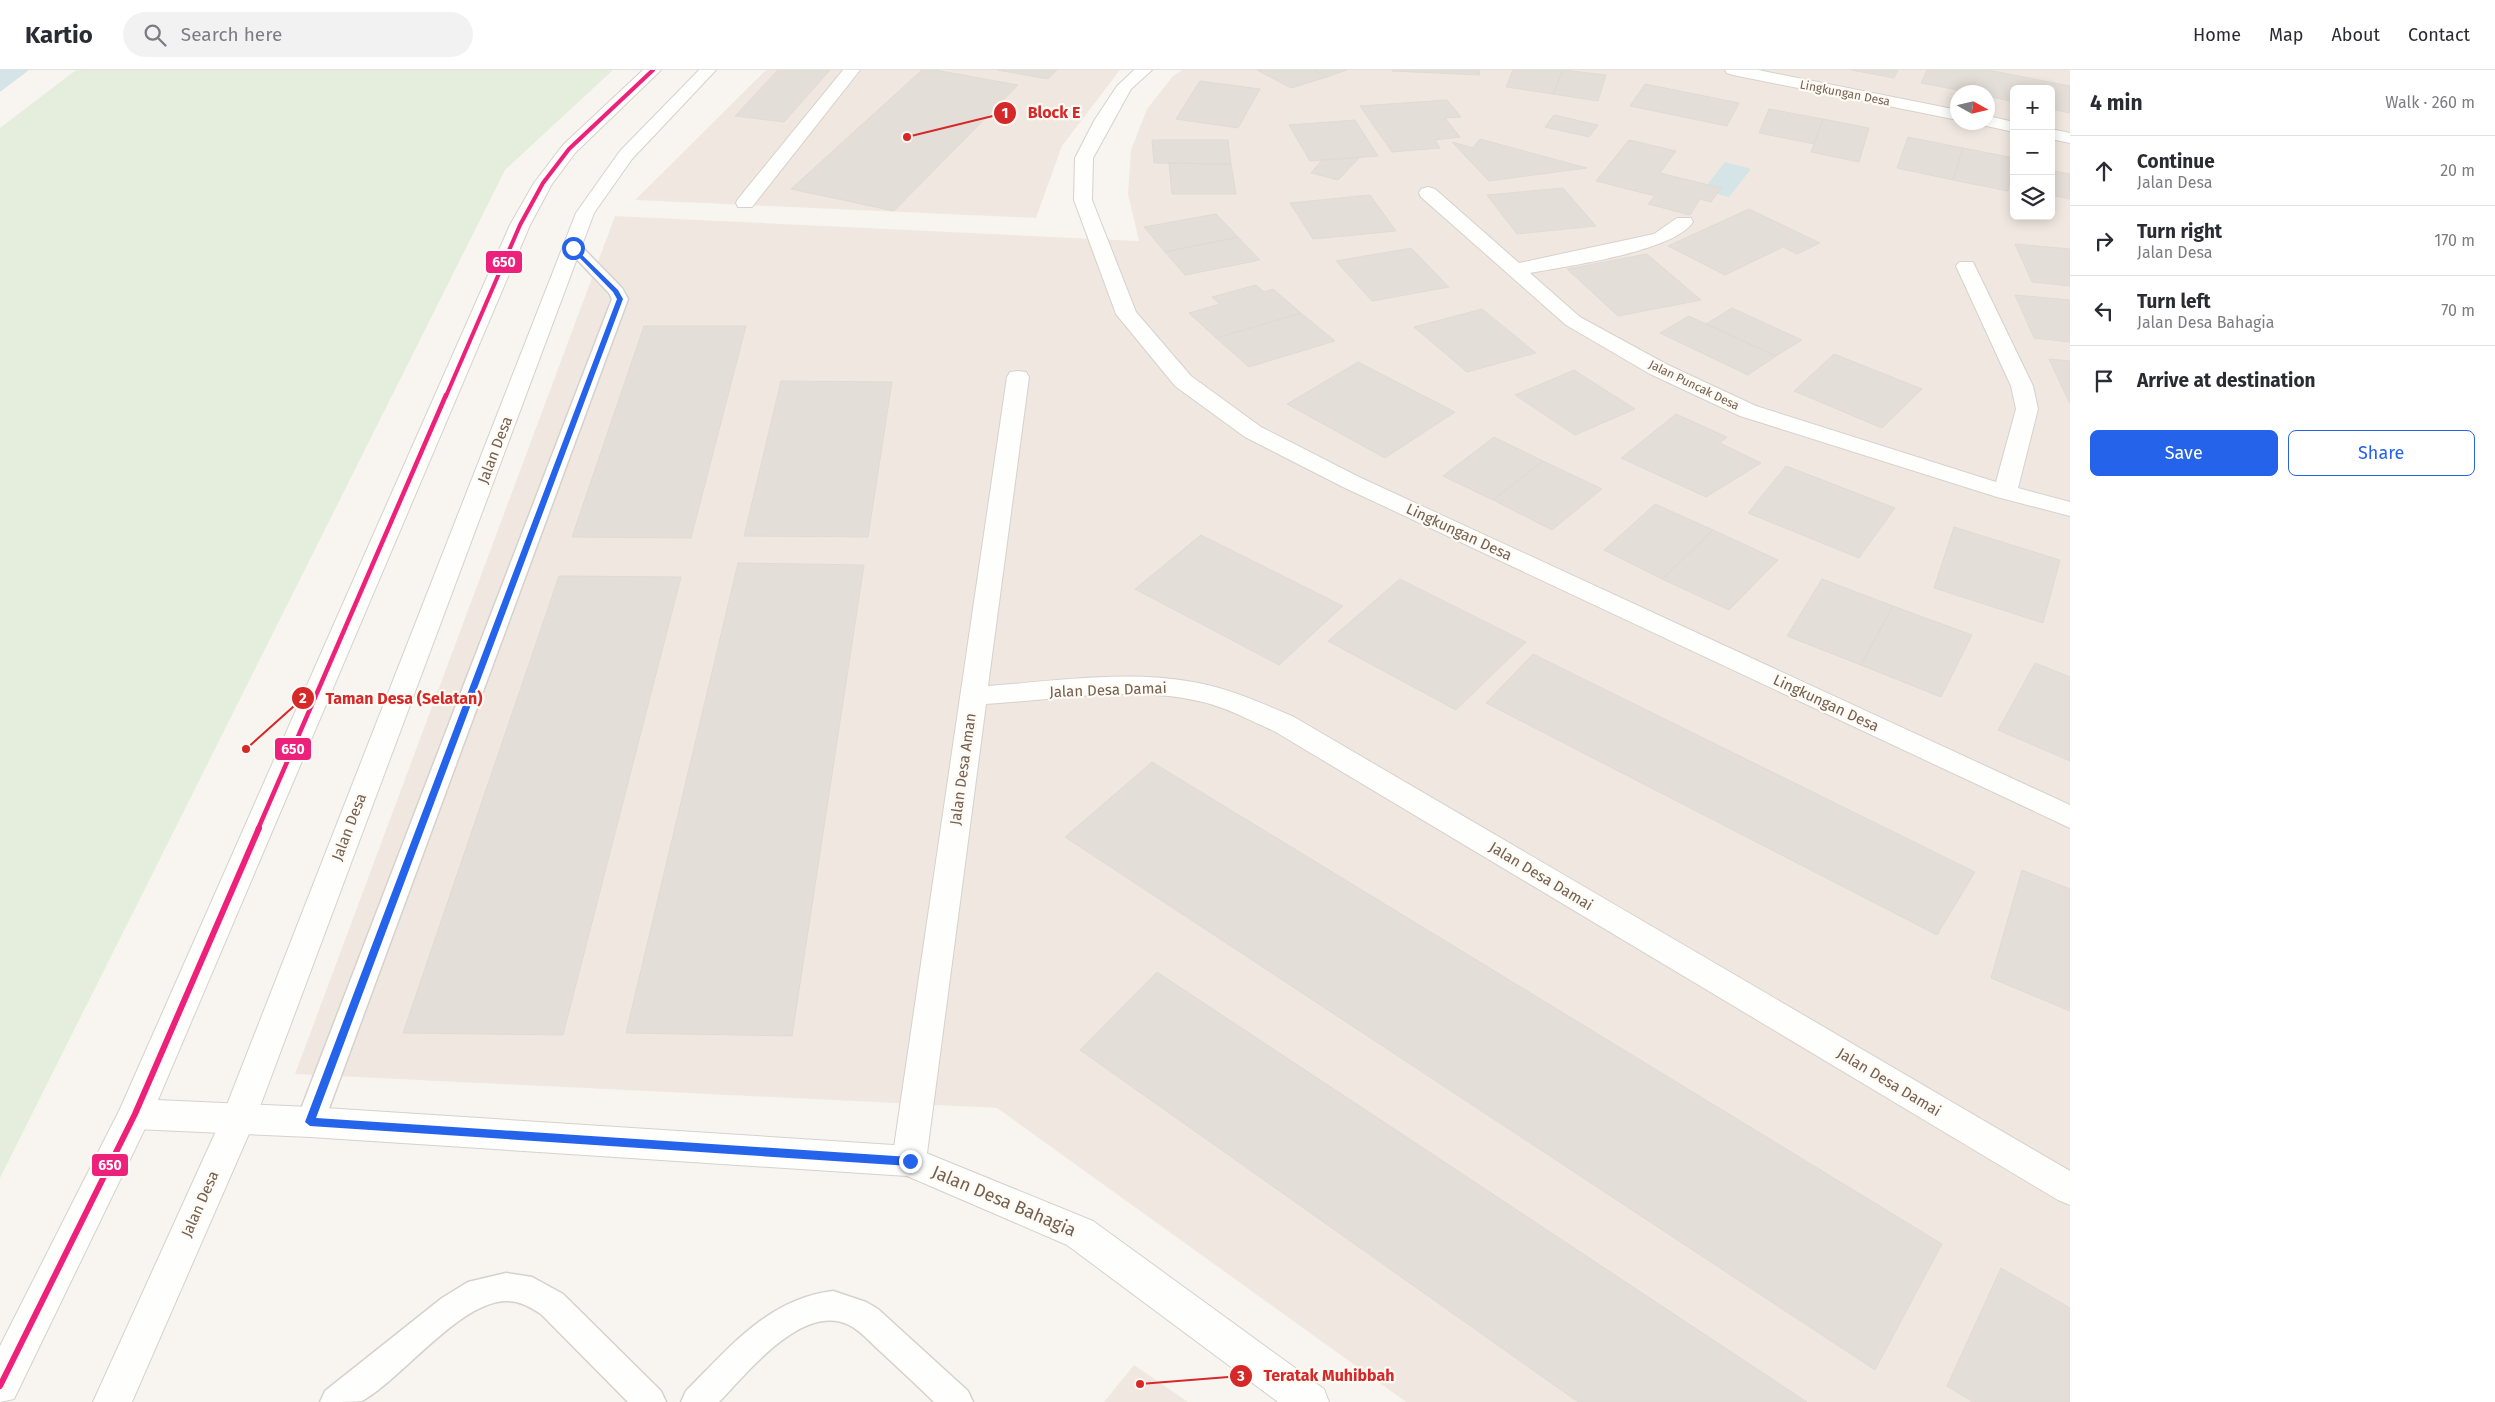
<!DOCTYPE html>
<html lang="en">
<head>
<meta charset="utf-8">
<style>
	:root { --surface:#fff; --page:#f2f2f3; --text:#2b2b33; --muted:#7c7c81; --line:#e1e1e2; --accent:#2563eb }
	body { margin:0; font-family:"Fira Sans",sans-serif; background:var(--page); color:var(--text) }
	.controls { position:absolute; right:15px; top:15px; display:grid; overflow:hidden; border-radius:8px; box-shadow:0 2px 12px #0003 }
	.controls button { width:45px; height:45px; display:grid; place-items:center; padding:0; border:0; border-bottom:1px solid var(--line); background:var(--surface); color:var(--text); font:25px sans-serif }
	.compass { position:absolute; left:1950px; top:15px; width:45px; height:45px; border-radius:50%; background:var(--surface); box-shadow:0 2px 12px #0003; rotate:98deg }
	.stop { position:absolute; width:15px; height:15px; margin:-11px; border:4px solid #2563eb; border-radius:50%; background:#fff }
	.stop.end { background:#2563eb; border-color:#fff; box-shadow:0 1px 5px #0008 }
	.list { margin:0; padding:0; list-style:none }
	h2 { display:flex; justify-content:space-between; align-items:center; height:65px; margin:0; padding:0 20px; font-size:21px }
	h2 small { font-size:16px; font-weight:400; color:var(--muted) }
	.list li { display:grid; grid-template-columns:32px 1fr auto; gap:15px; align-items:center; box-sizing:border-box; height:70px; padding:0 20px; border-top:1px solid var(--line) }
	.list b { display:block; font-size:19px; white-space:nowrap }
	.list p { margin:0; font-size:16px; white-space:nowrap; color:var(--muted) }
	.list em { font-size:16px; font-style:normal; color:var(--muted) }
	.actions { display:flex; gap:10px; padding:15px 20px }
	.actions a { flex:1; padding:11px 0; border:1px solid var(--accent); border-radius:8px; text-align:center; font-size:18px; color:var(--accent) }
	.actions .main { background:var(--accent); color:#fff }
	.icon { flex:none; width:28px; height:28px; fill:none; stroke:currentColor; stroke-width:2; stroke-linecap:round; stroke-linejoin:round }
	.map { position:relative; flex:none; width:2070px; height:1332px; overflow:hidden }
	header { display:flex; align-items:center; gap:30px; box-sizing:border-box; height:70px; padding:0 25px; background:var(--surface); border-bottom:1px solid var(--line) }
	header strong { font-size:24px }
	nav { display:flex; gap:28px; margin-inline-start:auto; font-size:18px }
	.search { width:350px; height:45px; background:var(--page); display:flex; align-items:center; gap:12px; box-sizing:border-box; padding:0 18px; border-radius:28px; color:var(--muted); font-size:19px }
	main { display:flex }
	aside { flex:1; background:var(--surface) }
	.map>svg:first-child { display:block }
</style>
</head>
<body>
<header>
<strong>Kartio</strong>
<div class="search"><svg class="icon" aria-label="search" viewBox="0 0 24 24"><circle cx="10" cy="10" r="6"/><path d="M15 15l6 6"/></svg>Search here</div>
<nav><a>Home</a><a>Map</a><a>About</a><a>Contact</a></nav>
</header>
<main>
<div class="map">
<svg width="2070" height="1332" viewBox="0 0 2070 1332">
	<rect width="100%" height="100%" fill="#f8f5f1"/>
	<path fill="#f0e8e0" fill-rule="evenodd" d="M766 0H1120L1062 76 1036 148 635 130Z
		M1182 0H2070V1332H1406L997 1038 295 1004 615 146 1139 171 1128 124 1131 80 1147 39 1173 6ZM2014 19H2051V146H2014ZM1958 22H1988V52H1958Z
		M1134 1295 1188 1332H1104Z"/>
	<path fill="#e5eedd" d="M76 0H613L505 100 0 1108V58Z"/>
	<path fill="#d4e4e7" d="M0 0H29L0 22Z
		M1725 92 1751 99 1729 127 1703 120Z"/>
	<path fill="#e4ded8" stroke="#e0dad4" d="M778 0H830L784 52 735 46Z
		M922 0H935L1018 15 894 141 791 119Z
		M997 0H1057L1048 9Z
		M1257 0H1314L1327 7 1291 18Z
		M1314 0H1347L1327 7Z
		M1392 0H1479L1480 5 1392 1Z
		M1513 0H1563L1553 24 1506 17Z
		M1563 0 1606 5 1598 31 1553 24Z
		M1851 0H1898L1894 8Z
		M1927 0H1988L2070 16V43L2051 39V19H2014V32L1988 26V22H1968L1921 13Z
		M1200 11 1260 19 1238 58 1176 49Z
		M1645 14 1739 33 1727 56 1630 36Z
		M1447 30 1461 47 1445 48 1460 67 1435 70 1440 78 1392 82 1360 36Z
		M1769 39 1823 49 1814 74 1759 63Z
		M1554 45 1598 55 1589 67 1545 57Z
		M1823 49 1869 58 1859 92 1811 82Z
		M1355 50 1378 86 1310 91 1289 55Z
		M1908 67 1963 78 1953 110 1897 98Z
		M1480 69 1587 98 1489 111 1452 72 1473 78Z
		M1152 70H1228L1231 94 1154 93Z
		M1629 70 1676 81 1660 103 1721 118 1711 132 1700 129 1690 145 1648 134 1655 126 1596 111Z
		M1963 78 2014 88 2008 121 1953 110Z
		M1360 87 1338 110 1311 103 1322 90Z
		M1169 93 1231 94 1236 124H1172Z
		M2055 101 2070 104V129L2051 125Z
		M1563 118 1596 156 1517 164 1487 125Z
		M1370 125 1396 161 1313 169 1290 133Z
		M1749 139 1820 173 1797 184 1783 177 1725 205 1668 176Z
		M1216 144 1238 167 1165 182 1144 157Z
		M1238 167 1260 190 1185 205 1165 182Z
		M2015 174 2070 179V216L2032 212Z
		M1411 178 1449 217 1372 231 1336 191Z
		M1647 184 1701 230 1618 246 1567 199Z
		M1256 215 1264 222 1273 219 1301 243 1216 268 1189 243 1220 234 1212 227Z
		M2015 225 2070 230V272L2034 268Z
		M1732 238 1802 270 1776 286 1706 254Z
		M1482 239 1536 283 1467 302 1414 257Z
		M1301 243 1335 271 1249 297 1216 268Z
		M1689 246 1706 254 1776 286 1748 305 1660 263Z
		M644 256H746L691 468 572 467Z
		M1834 284 1922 319 1882 358 1794 321Z
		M2049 289 2070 291V334Z
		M1358 292 1455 342 1385 388 1287 334Z
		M1574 300 1635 339 1575 365 1515 325Z
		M781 311 892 312 868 467 744 466Z
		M1676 344 1727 367 1720 373 1761 393 1706 427 1621 388Z
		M1494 367 1543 391 1493 430 1443 406Z
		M1543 391 1602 419 1552 460 1493 430Z
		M1786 396 1895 438 1859 488 1748 443Z
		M1655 434 1713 460 1662 509 1604 480Z
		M1954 457 2060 490 2043 553 1934 518Z
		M1713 460 1778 490 1729 540 1662 509Z
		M1201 465 1343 536 1279 595 1135 519Z
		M738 493 864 495 792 966 626 963Z
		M559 506 681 507 563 965 403 963Z
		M1400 509 1526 572 1456 640 1328 571Z
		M1822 509 1893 536 1861 595 1787 566Z
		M1893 536 1972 565 1941 627 1861 595Z
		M1533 584 1975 802 1937 865 1486 633Z
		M2035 593 2070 607V691L1998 660Z
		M1152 692 1942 1174 1875 1300 1065 767Z
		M2022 800 2070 819V941L1991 908Z
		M1157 902 1807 1332H1578L1080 980Z
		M2001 1198 2070 1238V1332H1973L1947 1316Z"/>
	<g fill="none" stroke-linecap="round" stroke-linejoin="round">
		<g stroke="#d6d1cc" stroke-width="3">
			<path id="service" d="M573 172 579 174 622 218 628 229 324 1052 320 1061 310 1064 300 1061 296 1052 612 229 609 223 565 177Z
				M506 1203 532 1207 563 1224 661 1321 666 1332H628L541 1244C530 1237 520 1231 506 1231 459 1232 403 1308 362 1331 355 1332 330 1332 320 1332L325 1321 442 1228 468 1212Z
				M833 1221 866 1232 878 1239 968 1321 973 1332H934C917 1315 899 1299 881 1282 871 1273 861 1261 849 1255 803 1232 747 1303 719 1332H681L686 1321C730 1277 768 1229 833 1221Z"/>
		</g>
		<g stroke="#d6d1cc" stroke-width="2">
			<path id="minor" d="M843 0H860L752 137H738L736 133 738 129Z
				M1134 0H1152L1131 19 1093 88 1092 130 1136 242 1191 306 1261 357 1359 407 2070 735V758L1343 417 1245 367 1175 316 1116 244 1074 130 1075 88 1094 51 1117 16Z
				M1725 0H1758L1958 40V50L1733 5 1727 3Z
				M1988 46 2014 52V62L1982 55 1980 52H1988Z
				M2051 59 2070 63V73L2051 69Z
				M1428 117 1435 119 1519 193 1654 164 1677 148H1691L1693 152C1673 182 1567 196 1530 203L1580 247 1666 294 1756 336 1996 412 2016 339 2011 316 1956 196 1959 192H1973L2033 316 2038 339 2018 418 2070 432V446L1997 427 1740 346 1650 304 1566 255 1421 127 1419 123 1421 119Z
				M1018 301 1026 302 1029 307 988 616C1056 611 1127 600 1193 612 1229 618 1261 633 1294 647L2070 1101V1135L2058 1130 1274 661C1251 651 1228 638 1203 632 1134 615 1056 630 986 634L926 1091 921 1102 909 1106 897 1102 892 1091 1007 307 1010 302Z"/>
		</g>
		<g stroke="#d6d1cc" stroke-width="2">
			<path id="tertiary" d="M135 1029 310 1037 909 1076 1093 1151 1324 1319 1329 1332H1278L1067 1175 907 1106 310 1067 135 1059 123 1054 118 1044 123 1034Z"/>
		</g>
		<g stroke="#d6d1cb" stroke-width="2">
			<path id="secondary" d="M643 0H661L575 83 552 114 530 155 152 1044 14 1329 0 1332V1276L120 1039 510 155 534 113 563 75Z
				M699 0H716L632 89 594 143 255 1050 132 1332H93L221 1050 576 143 620 81Z"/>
		</g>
		<use href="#service" fill="#fefefd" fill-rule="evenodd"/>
		<use href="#minor" fill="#fefefd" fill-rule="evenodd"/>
		<use href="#tertiary" fill="#fefefd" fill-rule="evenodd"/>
		<use href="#secondary" fill="#fefefd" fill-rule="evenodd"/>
		<g stroke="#fefaf4" stroke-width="6">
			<path id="bus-1-far2" d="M446 326 520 155 543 113 569 79 653 0"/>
		</g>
		<g stroke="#fefaf4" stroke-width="8">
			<path id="bus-1-far1" d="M258 759 446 325"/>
		</g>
		<g stroke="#fefaf4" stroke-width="10">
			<path id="bus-1" d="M0 1316 135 1044 259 758"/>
		</g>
		<use href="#bus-1-far2" stroke="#ed207b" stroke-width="4"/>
		<use href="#bus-1-far1" stroke="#ed207b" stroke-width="4.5"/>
		<use href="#bus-1" stroke="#ed207b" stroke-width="6"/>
	</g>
	<path fill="#2563eb" d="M573 176 618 220 623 229 316 1048 910 1087 915 1091 910 1096 310 1056 305 1052 617 229 613 222 571 179Z"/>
	<g text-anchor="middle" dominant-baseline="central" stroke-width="4.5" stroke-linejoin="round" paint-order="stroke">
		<g font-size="12" fill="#746052" stroke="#fefaf4">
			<text transform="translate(1845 23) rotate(11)">Lingkungan Desa</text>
			<text transform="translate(1694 315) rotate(26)">Jalan Puncak Desa</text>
		</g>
		<g font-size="15" fill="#746052" stroke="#fefaf4">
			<text transform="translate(495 380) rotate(-69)">Jalan Desa</text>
			<text transform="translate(1459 462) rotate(25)">Lingkungan Desa</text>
			<text transform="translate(1108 620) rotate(-2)">Jalan Desa Damai</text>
			<text transform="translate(1826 633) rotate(25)">Lingkungan Desa</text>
			<text transform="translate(963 699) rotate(-82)">Jalan Desa Aman</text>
			<text transform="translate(349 757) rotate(-69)">Jalan Desa</text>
			<text transform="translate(1541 806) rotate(31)">Jalan Desa Damai</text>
			<text transform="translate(1889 1012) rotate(31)">Jalan Desa Damai</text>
			<text transform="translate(200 1134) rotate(-66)">Jalan Desa</text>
		</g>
		<g font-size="18" fill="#746052" stroke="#fefaf4">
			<text transform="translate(1004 1131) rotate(23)">Jalan Desa Bahagia</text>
		</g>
	</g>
	<path fill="none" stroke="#d62828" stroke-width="2" d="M907 67L1005 43M246 679L303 628M1140 1314L1241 1306"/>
	<g fill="#d62828" stroke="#fefaf4" stroke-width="2">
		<circle cx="907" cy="67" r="5"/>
		<circle cx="246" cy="679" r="5"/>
		<circle cx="1140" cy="1314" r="5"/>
		<circle cx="1005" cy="43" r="12"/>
		<circle cx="303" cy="628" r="12"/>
		<circle cx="1241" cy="1306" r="12"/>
	</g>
	<g font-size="15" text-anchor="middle" font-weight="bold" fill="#fff">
		<text x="1005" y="48">1</text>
		<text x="303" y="633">2</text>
		<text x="1241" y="1311">3</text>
	</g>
	<g font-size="16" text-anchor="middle" font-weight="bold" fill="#d62828" stroke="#fefaf4" stroke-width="4.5" stroke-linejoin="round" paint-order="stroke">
		<text x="1054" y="48">Block E</text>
		<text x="404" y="634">Taman Desa (Selatan)</text>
		<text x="1329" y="1311">Teratak Muhibbah</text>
	</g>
	<g stroke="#fefaf4" stroke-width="2">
		<rect x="485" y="180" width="38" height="24" rx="5" fill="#ed207b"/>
		<rect x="274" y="667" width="38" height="24" rx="5" fill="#ed207b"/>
		<rect x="91" y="1083" width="38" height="24" rx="5" fill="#ed207b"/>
	</g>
	<g font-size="14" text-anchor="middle" font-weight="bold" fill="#fff">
		<text x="504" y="197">650</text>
		<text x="293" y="684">650</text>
		<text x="110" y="1100">650</text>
	</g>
</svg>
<div class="controls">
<button>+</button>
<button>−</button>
<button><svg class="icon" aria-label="layers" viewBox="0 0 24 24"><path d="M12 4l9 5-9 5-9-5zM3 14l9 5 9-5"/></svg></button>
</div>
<svg class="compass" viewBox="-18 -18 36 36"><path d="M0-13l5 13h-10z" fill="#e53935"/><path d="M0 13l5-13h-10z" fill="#7c7c81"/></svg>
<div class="stop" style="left:573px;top:178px"></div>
<div class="stop end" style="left:910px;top:1091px"></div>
</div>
<aside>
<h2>4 min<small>Walk · 260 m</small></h2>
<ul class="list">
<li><svg class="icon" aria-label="ahead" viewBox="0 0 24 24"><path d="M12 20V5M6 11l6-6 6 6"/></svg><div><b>Continue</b><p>Jalan Desa</p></div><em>20 m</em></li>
<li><svg class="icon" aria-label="right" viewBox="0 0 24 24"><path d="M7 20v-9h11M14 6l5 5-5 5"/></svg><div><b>Turn right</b><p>Jalan Desa</p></div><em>170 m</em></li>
<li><svg class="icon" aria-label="left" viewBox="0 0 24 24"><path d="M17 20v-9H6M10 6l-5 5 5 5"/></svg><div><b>Turn left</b><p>Jalan Desa Bahagia</p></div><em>70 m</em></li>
<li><svg class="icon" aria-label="arrive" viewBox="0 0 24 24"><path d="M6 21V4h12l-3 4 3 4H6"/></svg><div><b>Arrive at destination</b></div></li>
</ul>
<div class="actions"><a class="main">Save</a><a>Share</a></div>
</aside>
</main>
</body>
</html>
